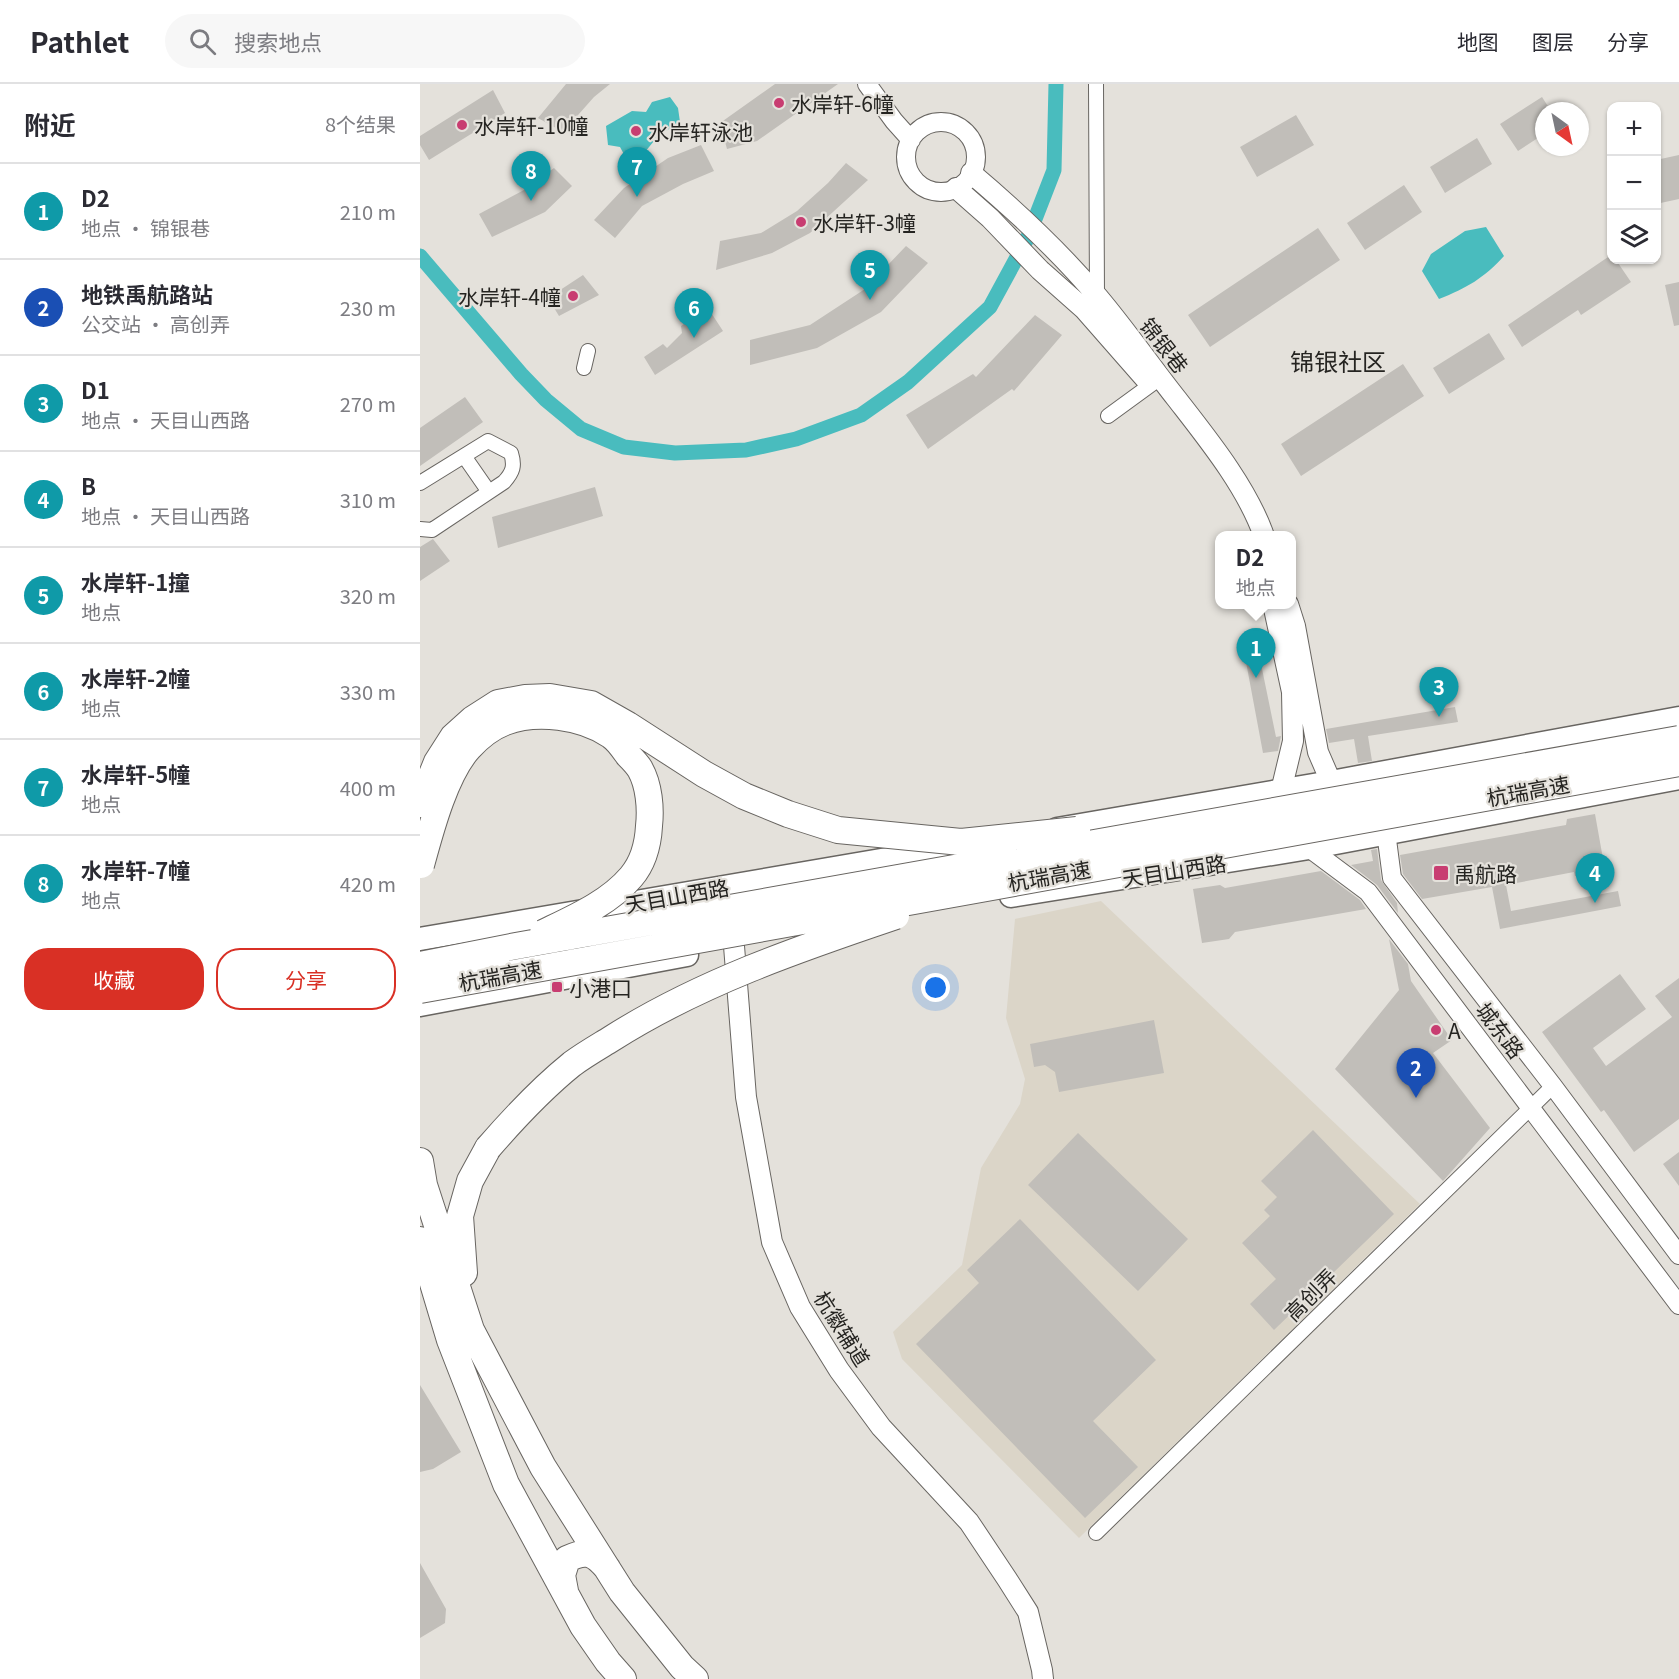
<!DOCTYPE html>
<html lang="zh">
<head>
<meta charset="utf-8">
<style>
	:root { --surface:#fff; --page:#f7f7f7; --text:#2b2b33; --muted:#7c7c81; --line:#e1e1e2; --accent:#d93025 }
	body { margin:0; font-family:Georgia,"Noto Sans SC",serif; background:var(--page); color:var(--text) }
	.controls { position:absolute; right:18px; top:18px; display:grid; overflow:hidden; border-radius:12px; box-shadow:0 2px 4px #0004 }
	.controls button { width:54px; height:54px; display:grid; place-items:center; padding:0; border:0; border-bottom:2px solid var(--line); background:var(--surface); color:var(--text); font:30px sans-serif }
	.compass { position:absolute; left:1115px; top:18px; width:54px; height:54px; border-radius:50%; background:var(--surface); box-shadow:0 2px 4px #0004; rotate:147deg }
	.you { position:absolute; left:516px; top:904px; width:21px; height:21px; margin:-15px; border:4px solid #fff; border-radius:50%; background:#1a73e8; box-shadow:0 0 0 9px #1a73e833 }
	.badge { display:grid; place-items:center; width:39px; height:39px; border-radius:50%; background:var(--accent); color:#fff; font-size:20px; font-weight:700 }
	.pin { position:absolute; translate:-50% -50px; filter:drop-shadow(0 2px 3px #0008) }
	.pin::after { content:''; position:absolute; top:32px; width:21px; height:18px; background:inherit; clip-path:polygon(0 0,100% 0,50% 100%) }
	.popup { position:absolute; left:795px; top:447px; width:81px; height:78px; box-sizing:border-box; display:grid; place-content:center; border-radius:12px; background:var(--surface); filter:drop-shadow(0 2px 4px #0005); font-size:20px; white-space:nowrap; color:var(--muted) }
	.popup b { font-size:22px; color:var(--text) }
	.popup::after { content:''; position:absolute; left:50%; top:100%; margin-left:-12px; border:12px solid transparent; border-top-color:var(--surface) }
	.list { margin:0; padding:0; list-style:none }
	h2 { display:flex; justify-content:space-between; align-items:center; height:78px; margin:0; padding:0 24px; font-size:26px }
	h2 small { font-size:20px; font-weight:400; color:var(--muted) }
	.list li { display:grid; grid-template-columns:39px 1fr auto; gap:18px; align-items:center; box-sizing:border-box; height:96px; padding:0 24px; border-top:2px solid var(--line) }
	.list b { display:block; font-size:22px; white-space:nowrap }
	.list p { margin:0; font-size:20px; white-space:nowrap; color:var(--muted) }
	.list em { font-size:20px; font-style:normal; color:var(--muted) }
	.actions { display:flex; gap:12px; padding:18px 24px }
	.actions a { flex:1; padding:14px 0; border:2px solid var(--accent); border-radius:24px; text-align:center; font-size:21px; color:var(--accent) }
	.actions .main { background:var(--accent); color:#fff }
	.icon { flex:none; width:33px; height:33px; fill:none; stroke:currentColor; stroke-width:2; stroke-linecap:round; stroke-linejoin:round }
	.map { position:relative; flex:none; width:1259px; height:1595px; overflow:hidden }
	header { display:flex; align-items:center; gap:36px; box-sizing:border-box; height:84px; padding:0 30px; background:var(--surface); border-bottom:2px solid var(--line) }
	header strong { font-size:28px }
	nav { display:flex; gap:33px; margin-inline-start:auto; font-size:21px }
	.search { width:420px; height:54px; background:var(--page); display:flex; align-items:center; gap:15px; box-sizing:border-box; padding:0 21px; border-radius:33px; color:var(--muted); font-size:22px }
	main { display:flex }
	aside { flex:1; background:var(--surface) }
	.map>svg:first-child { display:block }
</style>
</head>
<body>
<header>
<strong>Pathlet</strong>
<div class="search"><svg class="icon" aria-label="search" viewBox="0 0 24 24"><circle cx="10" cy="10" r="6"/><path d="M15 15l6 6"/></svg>搜索地点</div>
<nav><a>地图</a><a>图层</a><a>分享</a></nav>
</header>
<main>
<aside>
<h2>附近<small>8个结果</small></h2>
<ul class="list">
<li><span class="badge" style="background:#0f9aa8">1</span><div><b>D2</b><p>地点 · 锦银巷</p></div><em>210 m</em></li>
<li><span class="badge" style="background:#1a4fb4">2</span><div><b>地铁禹航路站</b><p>公交站 · 高创弄</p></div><em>230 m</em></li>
<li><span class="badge" style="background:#0f9aa8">3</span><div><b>D1</b><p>地点 · 天目山西路</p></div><em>270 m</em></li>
<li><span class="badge" style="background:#0f9aa8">4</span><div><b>B</b><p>地点 · 天目山西路</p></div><em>310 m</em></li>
<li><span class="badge" style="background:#0f9aa8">5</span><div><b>水岸轩-1撞</b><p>地点</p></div><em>320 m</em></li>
<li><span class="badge" style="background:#0f9aa8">6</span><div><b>水岸轩-2幢</b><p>地点</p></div><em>330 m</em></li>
<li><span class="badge" style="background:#0f9aa8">7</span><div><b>水岸轩-5幢</b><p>地点</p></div><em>400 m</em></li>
<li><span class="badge" style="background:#0f9aa8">8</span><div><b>水岸轩-7幢</b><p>地点</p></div><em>420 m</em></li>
</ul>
<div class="actions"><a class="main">收藏</a><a>分享</a></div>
</aside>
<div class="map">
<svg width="1259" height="1595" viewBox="0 0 1259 1595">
	<rect width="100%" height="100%" fill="#e4e1db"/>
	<path fill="#dbd5c8" d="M681 817 1000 1120 659 1454 482 1275 473 1248 542 1181 561 1084 600 1020 605 995 586 934 595 835Z"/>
	<path fill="#49bcbe" d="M250 13 258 24 260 38 238 52 225 68 206 74 200 63 188 61 186 42 212 27 226 28 232 18Z
		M1066 143 1084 172C1064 194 1047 204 1019 215L1002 187 1011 170 1045 147Z"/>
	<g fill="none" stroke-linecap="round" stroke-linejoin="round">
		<path stroke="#49bcbe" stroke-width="15" d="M0 172 101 290 126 316 161 345 204 363 255 369 326 366 376 355 441 331 488 298 570 223 608 153 634 86 636 0"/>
	</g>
	<path fill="#c1beb9" d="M146 0H190L174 13 143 48 118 34Z
		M355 0H418L337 57 307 65 300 39Z
		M73 6 85 29 9 76 0 61V52Z
		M1122 13 1131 27H1124V50L1098 67 1080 40Z
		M876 31 894 61 837 93 820 63Z
		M1057 54 1072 80 1025 109 1010 83Z
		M281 61 294 87 263 100 222 122 195 154 174 136 204 104 248 74Z
		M1259 71V115L1236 120V76Z
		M426 79 448 96 390 149 352 169 296 186 300 157 341 149 377 127 408 99Z
		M134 84 152 102 125 128 72 153 59 130 104 106Z
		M984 101 1002 128 945 166 927 139Z
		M898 144 920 176 790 263 768 231Z
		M486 162 508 179 461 228 397 264 330 281V256L390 241 445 205Z
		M1191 171V176H1196L1211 198 1161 231 1158 226 1102 263 1088 241Z
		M163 191 179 211 139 232 128 214Z
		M1259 198V241L1254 242 1245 201Z
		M288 224 303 247 235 291 224 273 243 260 247 264 262 249 261 242Z
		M615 231 642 251 594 307 592 305 508 365 486 331 553 290 556 293Z
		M1069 249 1085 275 1029 310 1013 284Z
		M983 280 1004 312 881 392 861 360Z
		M45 313 63 338 0 382V344Z
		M175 403 183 432 78 464 72 433Z
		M13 455 30 477 0 497V463Z
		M840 575 856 653 861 652 858 667 843 669 826 578Z
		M1035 623 1038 638 948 652 952 677 938 679 934 655 909 659 906 645Z
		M1175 730 1185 786 1155 792 1154 788 1086 801 1091 827 1198 807 1201 822 1080 845 1072 803 1002 815 983 790 980 771 1146 741 1147 735Z
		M957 765 961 796 977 819 978 829 957 801 931 781 953 777 951 766Z
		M901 787 940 816 946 825 815 848 809 855 782 859 773 805 800 801 805 804Z
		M969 855 988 880 991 897 1032 956 1013 969 1070 1044 1023 1097 915 985 979 906Z
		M1200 890 1226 925 1173 964 1186 982 1252 933 1235 912 1259 894V1035L1214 1068 1184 1026 1181 1028 1122 948Z
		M734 936 744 989 639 1008 635 988 625 981 614 983 610 960Z
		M893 1046 974 1130 854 1246 830 1220 856 1195 822 1159 850 1132 844 1126 857 1113 841 1097Z
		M658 1049 768 1155 718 1207 608 1101Z
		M1259 1068V1102L1243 1080Z
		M600 1135 736 1276 673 1337 718 1383 665 1434 496 1260 559 1199 547 1186Z
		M0 1301 41 1368 13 1385 0 1388Z
		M0 1479 26 1525 25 1539 0 1554Z"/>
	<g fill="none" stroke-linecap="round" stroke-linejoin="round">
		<g stroke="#686561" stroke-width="16">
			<path id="minor" d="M676 0 677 213
				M164 284 168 267
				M688 332 736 297
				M44 372 69 408
				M0 399 68 357 91 369C95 382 93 388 84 398L12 446 0 445
				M676 1449 1133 1002"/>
		</g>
		<g stroke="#686561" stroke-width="20">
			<path id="tertiary" d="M447 0 474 37 491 56
				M486 73a35 35 0 1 1 70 0a35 35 0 1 1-70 0Z
				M957 740 966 748 972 794 1133 1002 1259 1171
				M885 757 889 764 948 808 1259 1221"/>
		</g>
		<g stroke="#686561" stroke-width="22">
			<path id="secondary" d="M551 89C596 127 640 168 678 213 705 245 730 281 756 314 787 354 827 403 844 452
				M536 104 570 134 620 186 664 225 728 298
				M853 520 872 608 873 657 861 707
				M868 520 875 542 898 668 911 698
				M314 862 326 1013 352 1158 380 1223 419 1286 461 1343 549 1438 587 1495 608 1528 622 1586 623 1595"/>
		</g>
		<g stroke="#686561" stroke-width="25">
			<path id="trunk" d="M637 745 911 698 1259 634
				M591 812 889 764 1259 694
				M0 855 537 763
				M0 921 267 871"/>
		</g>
		<g stroke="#686561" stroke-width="28">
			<path id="motorway" d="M0 1077 4 1101 51 1246 123 1383 202 1508 262 1583 275 1595
				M0 1156 30 1256 86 1400 163 1542 188 1578 203 1595
				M44 1189 40 1132 50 1097 68 1064
				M145 1507 142 1491 147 1475C166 1466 173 1468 187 1484"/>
		</g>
		<use href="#minor" stroke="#fff" stroke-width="14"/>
		<use href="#tertiary" stroke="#fff" stroke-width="18"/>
		<use href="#secondary" stroke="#fff" stroke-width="20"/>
		<use href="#trunk" stroke="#fff" stroke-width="22"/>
		<use href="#motorway" stroke="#fff" stroke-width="26"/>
		<g stroke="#686561" stroke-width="28" stroke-linecap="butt">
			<path id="motorway-bridge" d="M0 720 17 678 33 653 53 635 78 619 105 614 130 613 171 620 208 641 284 690 324 712 368 730 418 746 541 758 657 746
				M1 781C10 748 25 690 49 664 58 654 72 643 85 638 117 626 162 632 190 651 197 655 203 664 208 671 212 675 217 680 220 685 229 701 231 724 229 742 228 761 223 779 211 793 189 819 154 834 123 849
				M0 881 96 862 1259 655
				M0 906 1259 679
				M68 1064C94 1034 121 1005 152 980 164 971 178 963 191 955 279 899 378 865 476 832"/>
		</g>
		<use href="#motorway-bridge" stroke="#fff" stroke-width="26"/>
	</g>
	<g fill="#c83d71" stroke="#e4e1db" stroke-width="2">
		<circle cx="359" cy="19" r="6"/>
		<circle cx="42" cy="41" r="6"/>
		<circle cx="216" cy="47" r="6"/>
		<circle cx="381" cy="138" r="6"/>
		<circle cx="153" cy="212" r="6"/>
		<rect x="1013" y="781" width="16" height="16" rx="3"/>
		<rect x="131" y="897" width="12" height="12" rx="3"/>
		<circle cx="1016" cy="946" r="6"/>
	</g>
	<g text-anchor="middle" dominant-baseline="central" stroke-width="4.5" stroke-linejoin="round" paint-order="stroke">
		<g font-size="21" fill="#252421" stroke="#e4e1db" text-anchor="start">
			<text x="371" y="19">水岸轩-6幢</text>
			<text x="54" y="41">水岸轩-10幢</text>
			<text x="228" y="47">水岸轩泳池</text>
			<text x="393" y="138">水岸轩-3幢</text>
			<text x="141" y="212" text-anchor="end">水岸轩-4幢</text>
			<text x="1034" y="789">禹航路</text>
			<text x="149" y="903">小港口</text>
			<text x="1028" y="946">A</text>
		</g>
		<g font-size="21" fill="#252421" stroke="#e4e1db">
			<text transform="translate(745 261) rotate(52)">锦银巷</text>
			<text transform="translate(1108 706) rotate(-10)">杭瑞高速</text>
			<text transform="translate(754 786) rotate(-9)">天目山西路</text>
			<text transform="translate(629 791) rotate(-10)">杭瑞高速</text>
			<text transform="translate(257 811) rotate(-10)">天目山西路</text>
			<text transform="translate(80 891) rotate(-10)">杭瑞高速</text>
			<text transform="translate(1081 946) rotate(53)">城东路</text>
			<text transform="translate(890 1210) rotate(-45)">高创弄</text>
			<text transform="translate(423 1244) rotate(58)">杭徽辅道</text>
		</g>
		<g font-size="24" fill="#252421" stroke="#e4e1db">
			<text x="918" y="276">锦银社区</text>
		</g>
	</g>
</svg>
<div class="controls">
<button>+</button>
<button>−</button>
<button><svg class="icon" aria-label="layers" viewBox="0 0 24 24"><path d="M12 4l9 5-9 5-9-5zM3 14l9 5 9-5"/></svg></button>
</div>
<svg class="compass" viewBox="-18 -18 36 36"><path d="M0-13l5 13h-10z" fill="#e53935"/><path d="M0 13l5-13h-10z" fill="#7c7c81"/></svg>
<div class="you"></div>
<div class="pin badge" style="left:836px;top:594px;background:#0f9aa8">1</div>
<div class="popup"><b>D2</b>地点</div>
<div class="pin badge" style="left:996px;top:1014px;background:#1a4fb4">2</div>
<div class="pin badge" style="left:1019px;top:633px;background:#0f9aa8">3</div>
<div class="pin badge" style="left:1175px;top:819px;background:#0f9aa8">4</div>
<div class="pin badge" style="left:450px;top:216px;background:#0f9aa8">5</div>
<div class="pin badge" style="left:274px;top:254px;background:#0f9aa8">6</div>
<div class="pin badge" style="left:217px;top:113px;background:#0f9aa8">7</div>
<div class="pin badge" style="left:111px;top:117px;background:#0f9aa8">8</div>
</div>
</main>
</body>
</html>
